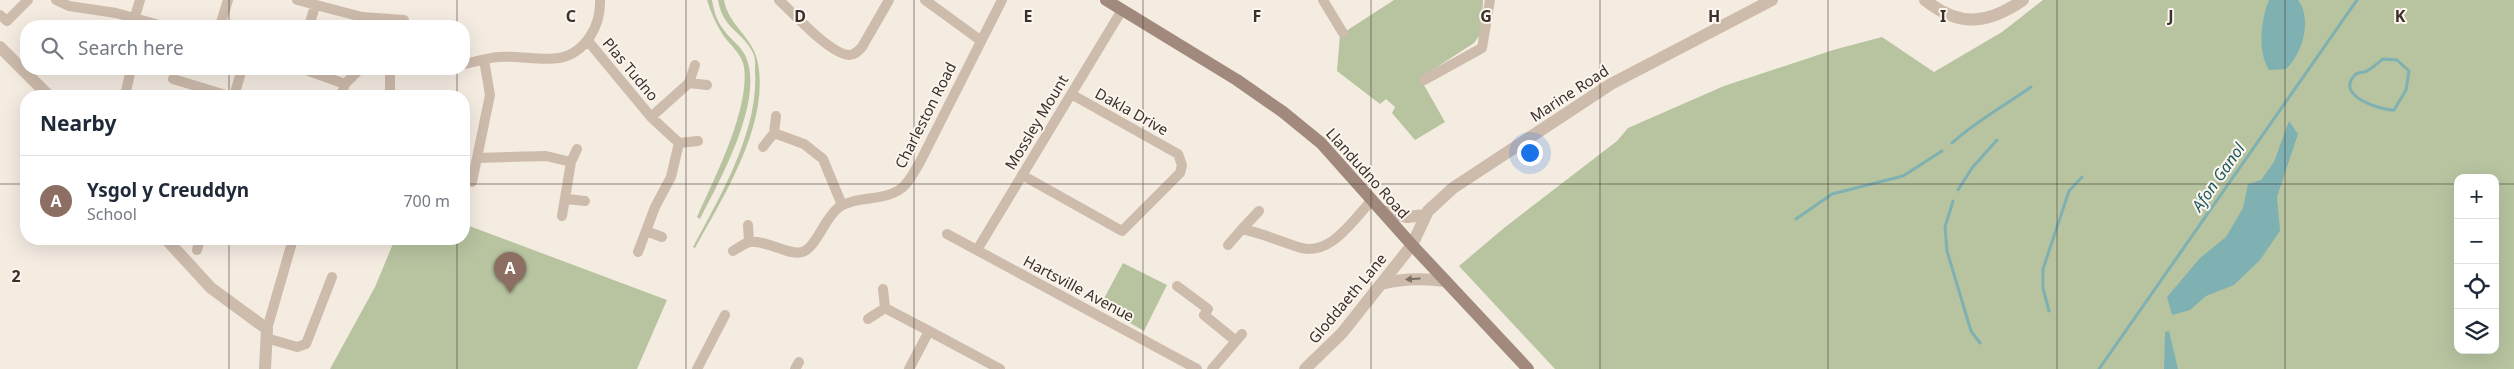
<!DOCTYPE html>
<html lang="en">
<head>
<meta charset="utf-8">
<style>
	:root { --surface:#fff; --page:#f2f2f3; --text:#1f2937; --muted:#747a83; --line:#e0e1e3; --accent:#1a73e8 }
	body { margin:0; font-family:"Noto Sans",sans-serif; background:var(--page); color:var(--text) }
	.controls { position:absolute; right:15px; bottom:15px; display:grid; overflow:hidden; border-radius:10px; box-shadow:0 5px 20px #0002 }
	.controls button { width:45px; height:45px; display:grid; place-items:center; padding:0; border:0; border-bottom:1px solid var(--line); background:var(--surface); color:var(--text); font:25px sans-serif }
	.you { position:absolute; left:1529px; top:152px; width:18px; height:18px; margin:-12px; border:4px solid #fff; border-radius:50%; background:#1a73e8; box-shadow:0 0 0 8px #1a73e833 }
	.badge { display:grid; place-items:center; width:32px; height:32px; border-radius:50%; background:var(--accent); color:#fff; font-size:16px; font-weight:700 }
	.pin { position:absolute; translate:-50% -41px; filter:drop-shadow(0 1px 2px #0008) }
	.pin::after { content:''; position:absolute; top:26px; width:18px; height:15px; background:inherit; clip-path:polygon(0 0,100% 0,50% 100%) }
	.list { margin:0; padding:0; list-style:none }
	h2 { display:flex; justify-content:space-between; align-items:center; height:65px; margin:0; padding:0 20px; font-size:21px }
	h2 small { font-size:16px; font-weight:400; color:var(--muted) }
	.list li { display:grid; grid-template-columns:32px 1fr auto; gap:15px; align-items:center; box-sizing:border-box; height:90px; padding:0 20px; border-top:1px solid var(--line) }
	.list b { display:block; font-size:19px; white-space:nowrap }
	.list p { margin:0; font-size:16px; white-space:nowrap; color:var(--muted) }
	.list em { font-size:16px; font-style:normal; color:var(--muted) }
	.icon { flex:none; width:28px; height:28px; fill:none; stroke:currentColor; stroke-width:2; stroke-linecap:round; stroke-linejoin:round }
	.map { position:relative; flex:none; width:2514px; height:369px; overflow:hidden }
	.search { position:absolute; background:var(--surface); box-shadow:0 5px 20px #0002; left:20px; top:20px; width:450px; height:55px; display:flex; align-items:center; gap:12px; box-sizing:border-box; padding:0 18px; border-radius:20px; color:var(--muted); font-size:19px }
	.panel { position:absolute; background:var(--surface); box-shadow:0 5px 20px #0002; left:20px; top:90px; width:450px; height:155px; border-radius:20px }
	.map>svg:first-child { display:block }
</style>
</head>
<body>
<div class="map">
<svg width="2514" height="369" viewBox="0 0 2514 369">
	<rect width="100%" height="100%" fill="#f4ebe1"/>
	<path fill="#b8c4a0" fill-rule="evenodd" d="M707 0H712C714 10 716 20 723 29 729 38 740 45 745 55 766 98 720 180 700 219L697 217C714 179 750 109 744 67 742 54 730 45 723 35 716 24 711 13 707 0Z
		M718 0H724C728 24 751 36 757 59 772 121 723 197 695 248L693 247C720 197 759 130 755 72 755 66 756 59 753 53 743 31 723 30 718 0Z
		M1394 0H1483L1481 33 1474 43 1420 78 1445 122 1415 140 1392 113 1395 107 1386 99 1380 104 1337 71 1340 35Z
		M2043 0H2514V369H1555L1459 266 1504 228 1617 141 1628 128 1724 86 1833 50 1882 37 1934 72 2002 32ZM2458 178H2495V350H2458Z
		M464 224 667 300 637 369H330L375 287 395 239H464Z
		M1123 263 1167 285 1144 331 1100 306Z"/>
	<path fill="#7fb0b2" d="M2269 0H2298C2313 20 2302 54 2286 69L2269 70C2257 50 2261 20 2269 0Z
		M2289 121 2298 134 2277 197 2280 231 2260 260 2234 285 2206 296 2190 310 2172 315 2167 297 2200 258 2226 237 2243 208 2248 184 2261 180 2274 162Z
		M2169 331 2178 369H2164L2165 332Z"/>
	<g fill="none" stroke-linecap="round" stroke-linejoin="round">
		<path stroke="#7fb0b2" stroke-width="3" d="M2383 59 2397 60 2409 71 2406 90 2394 110C2380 110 2336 96 2354 76 2357 72 2359 73 2364 72 2371 70 2377 63 2383 59Z
			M1952 143C1976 121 2004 106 2031 87
			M1958 190 1972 168 1997 140
			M1953 201 1945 227 1947 251 1971 331 1980 343
			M1796 219 1832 194 1903 176 1942 151
			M2049 311 2043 288V269L2069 191 2082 177
			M2099 369 2357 0"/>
		<path stroke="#cdbbac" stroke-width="10" d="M56 0 69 6 116 13 163 26
			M297 0 362 17 404 20
			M779 0C793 13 830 54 849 55 855 55 858 51 862 47L889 0
			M925 0 980 40
			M1323 0 1343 33
			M0 15 7 21 28 0
			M132 26 140 0
			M220 26 228 0
			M309 26 315 6
			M588 41 651 117 679 143 671 177 655 207 638 252
			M464 64C475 62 486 58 498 57 518 55 540 61 559 58 586 53 601 25 600 0
			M303 69 345 84
			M173 79 229 96
			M1424 80 1482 48 1490 0
			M689 83 707 85
			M125 96 131 69
			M234 96 242 69
			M341 96 345 84 360 69
			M390 96V69
			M651 117 689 83 695 65
			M774 133 776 116
			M679 143 698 141
			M763 147 774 133 804 144 823 159 842 205
			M477 158 546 156 571 162 577 149
			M1022 175 1122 231 1180 173 1182 165 1178 154 1071 94
			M472 182 490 95 484 60
			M567 199 585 201
			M562 216 571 162
			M748 225 749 242
			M1242 229 1259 211
			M646 231 662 237
			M947 234 1197 369
			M1228 245 1242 229C1262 233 1279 241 1298 247 1330 258 1353 220 1372 200
			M197 250 200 239
			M977 250 1122 10
			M733 251C738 248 745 243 750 242 767 240 789 256 802 252 816 248 824 219 838 208 858 194 884 203 903 187 910 181 915 170 920 162L1002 0
			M1177 286 1208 309 1204 315 1236 341
			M883 289 885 308
			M868 319 885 308 929 331 909 369
			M267 329 293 239
			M929 331 1000 369
			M266 338 297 347 306 344 332 277
			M697 369 725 315
			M795 369 799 362
			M1212 369 1242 334"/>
		<path stroke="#cdbbac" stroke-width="12" d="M1925 0C1960 28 1988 24 2023 0
			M0 47 49 96
			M1382 211 1407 217 1426 215
			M166 239 211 288 267 329 265 369
			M1381 284C1403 278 1423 278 1446 281
			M1305 369 1342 333 1412 245 1428 211 1453 188 1611 84 1772 0"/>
		<path stroke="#a18a7d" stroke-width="12" d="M1106 0 1237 80 1283 112 1321 143 1412 245 1528 369"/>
	</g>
	<defs><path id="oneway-solid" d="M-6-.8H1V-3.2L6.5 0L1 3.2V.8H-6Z" transform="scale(1.25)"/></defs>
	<use fill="#7d6f65" href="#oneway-solid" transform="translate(1413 279) rotate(177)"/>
	<path fill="none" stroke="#3b302b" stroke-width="1" stroke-opacity="0.55" d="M229 0V26M457 0V26M686 0V369M914 0V369M1143 0V369M1371 0V369M1600 0V369M1828 0V369M2057 0V369M2285 0V369M229 69V96M457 69V96M0 184H26M464 184H2458M2495 184H2514M229 239V369M457 239V369"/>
	<g text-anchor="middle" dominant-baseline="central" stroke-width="4" stroke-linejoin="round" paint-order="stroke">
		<g font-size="15" fill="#3b302b" stroke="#fbf5ee">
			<text transform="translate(631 69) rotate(50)">Plas Tudno</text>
			<text transform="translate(1569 93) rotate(-33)">Marine Road</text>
			<text transform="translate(1132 111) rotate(29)">Dakla Drive</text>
			<text transform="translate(925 115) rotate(-63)">Charleston Road</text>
			<text transform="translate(1036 122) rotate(-59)">Mossley Mount</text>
			<text transform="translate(1368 173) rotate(48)">Llandudno Road</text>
			<text transform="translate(1079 288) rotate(28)">Hartsville Avenue</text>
			<text transform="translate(1347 298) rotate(-50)">Gloddaeth Lane</text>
		</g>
		<g font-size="16" font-style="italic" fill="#1f5a5e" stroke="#fbf5ee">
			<text transform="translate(2218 177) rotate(-55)">Afon Ganol</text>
		</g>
	</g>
	<g font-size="16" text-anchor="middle" font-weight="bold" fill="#3b302b" stroke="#fbf5ee" stroke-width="4" stroke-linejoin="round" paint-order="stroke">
		<text x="571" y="22">C</text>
		<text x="800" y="22">D</text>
		<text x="1028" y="22">E</text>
		<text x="1257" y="22">F</text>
		<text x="1486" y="22">G</text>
		<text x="1714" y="22">H</text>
		<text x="1943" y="22">I</text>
		<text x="2171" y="22">J</text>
		<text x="2400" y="22">K</text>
		<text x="16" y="282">2</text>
	</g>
</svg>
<div class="controls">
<button>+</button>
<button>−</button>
<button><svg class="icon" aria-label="locate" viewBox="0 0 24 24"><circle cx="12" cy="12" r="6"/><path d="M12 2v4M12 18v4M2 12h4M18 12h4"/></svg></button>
<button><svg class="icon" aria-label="layers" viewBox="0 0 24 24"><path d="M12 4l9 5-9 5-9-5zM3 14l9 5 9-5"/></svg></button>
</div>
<div class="you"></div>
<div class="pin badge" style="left:510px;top:293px;background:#8d6e63">A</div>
<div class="search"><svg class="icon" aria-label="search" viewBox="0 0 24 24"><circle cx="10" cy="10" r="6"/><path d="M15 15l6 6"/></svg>Search here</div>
<section class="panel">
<h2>Nearby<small></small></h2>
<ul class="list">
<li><span class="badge" style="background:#8d6e63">A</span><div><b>Ysgol y Creuddyn</b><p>School</p></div><em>700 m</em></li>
</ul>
</section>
</div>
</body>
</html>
